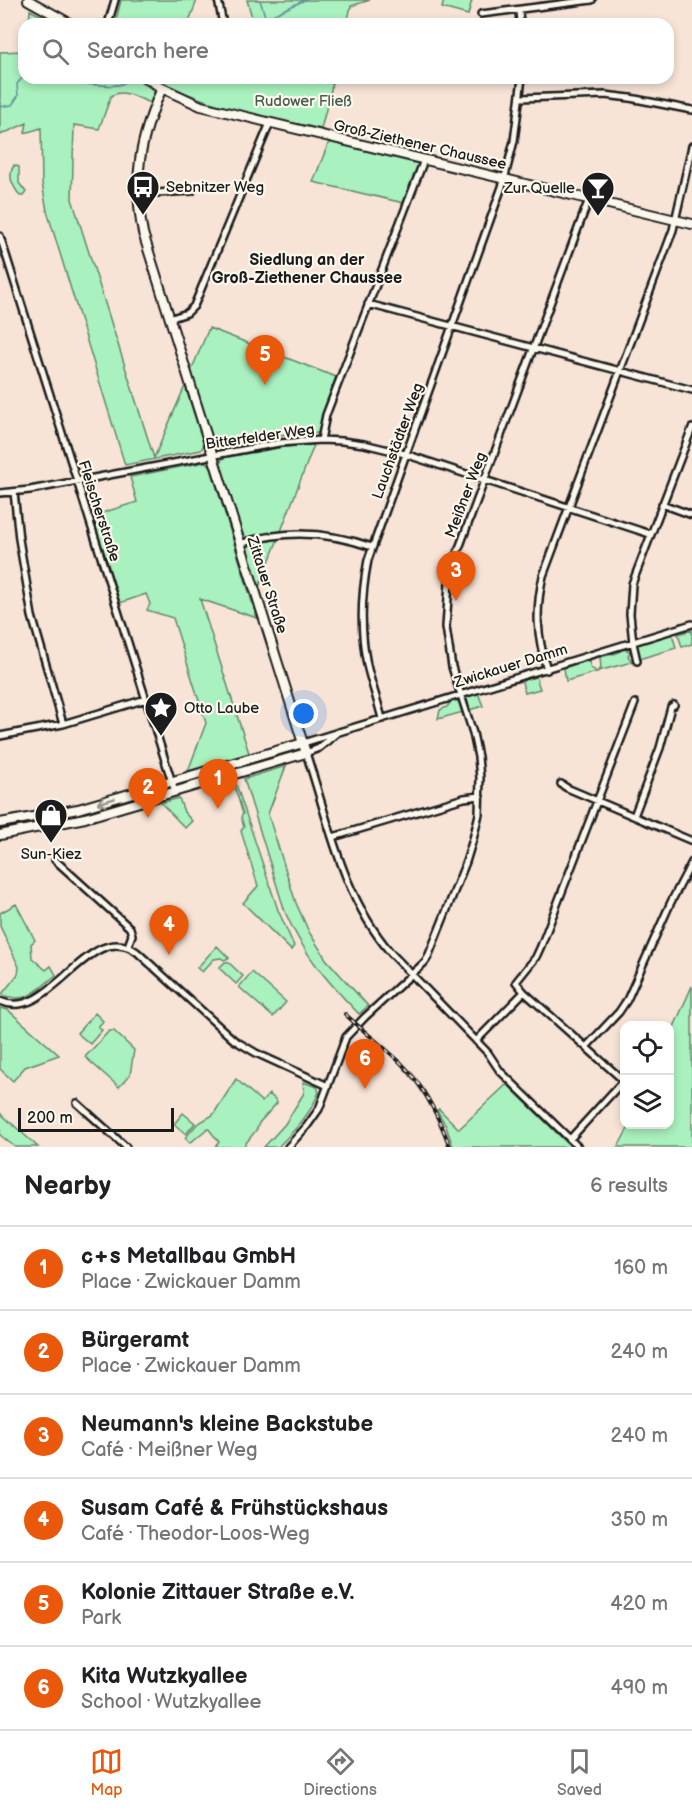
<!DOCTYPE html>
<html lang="en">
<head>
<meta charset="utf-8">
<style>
	:root { --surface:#fff; --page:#f2f2f2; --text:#202124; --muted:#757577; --line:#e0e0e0; --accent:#ea580c }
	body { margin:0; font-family:"Balsamiq Sans",sans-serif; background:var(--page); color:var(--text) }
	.controls { position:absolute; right:18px; bottom:18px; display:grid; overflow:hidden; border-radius:12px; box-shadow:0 3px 9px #0003 }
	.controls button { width:54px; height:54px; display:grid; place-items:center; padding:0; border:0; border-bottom:2px solid var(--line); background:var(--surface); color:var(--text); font:30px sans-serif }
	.scale { position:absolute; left:18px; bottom:15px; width:156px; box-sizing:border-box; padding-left:6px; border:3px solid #1c1c1c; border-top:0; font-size:16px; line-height:21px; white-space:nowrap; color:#1c1c1c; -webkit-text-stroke:4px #fbf7ec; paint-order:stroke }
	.you { position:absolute; left:304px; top:714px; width:21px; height:21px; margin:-15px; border:4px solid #fff; border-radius:50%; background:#1a73e8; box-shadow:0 0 0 9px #1a73e833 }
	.badge { display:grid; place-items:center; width:39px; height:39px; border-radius:50%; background:var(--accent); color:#fff; font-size:20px; font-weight:700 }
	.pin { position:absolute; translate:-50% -50px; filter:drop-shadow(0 2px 3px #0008) }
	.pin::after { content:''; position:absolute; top:32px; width:21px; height:18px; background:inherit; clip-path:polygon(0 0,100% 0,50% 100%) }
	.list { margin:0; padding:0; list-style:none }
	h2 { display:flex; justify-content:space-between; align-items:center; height:78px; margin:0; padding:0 24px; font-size:26px }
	h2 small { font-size:20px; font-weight:400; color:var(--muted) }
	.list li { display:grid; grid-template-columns:39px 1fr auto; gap:18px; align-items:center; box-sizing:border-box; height:84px; padding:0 24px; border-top:2px solid var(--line) }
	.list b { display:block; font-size:22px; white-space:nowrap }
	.list p { margin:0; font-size:20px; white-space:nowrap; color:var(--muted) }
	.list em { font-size:20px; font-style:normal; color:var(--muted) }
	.icon { flex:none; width:33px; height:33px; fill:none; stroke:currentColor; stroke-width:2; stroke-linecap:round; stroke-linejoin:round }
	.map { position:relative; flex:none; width:692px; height:1147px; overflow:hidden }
	.search { position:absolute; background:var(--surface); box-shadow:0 3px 9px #0003; left:18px; right:18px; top:18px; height:66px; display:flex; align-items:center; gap:15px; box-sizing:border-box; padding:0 21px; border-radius:18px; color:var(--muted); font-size:22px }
	.sheet { height:582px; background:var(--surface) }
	nav { display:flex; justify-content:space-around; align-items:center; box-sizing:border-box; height:84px; border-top:2px solid var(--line); background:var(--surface); font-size:16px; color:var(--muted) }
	nav a { display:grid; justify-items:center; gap:3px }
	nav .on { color:var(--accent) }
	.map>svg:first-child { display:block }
</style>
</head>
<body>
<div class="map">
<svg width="692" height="1147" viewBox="0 0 692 1147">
	<rect width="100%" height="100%" fill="#f7e4d7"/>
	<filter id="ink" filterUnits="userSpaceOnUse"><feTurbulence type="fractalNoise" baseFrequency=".0167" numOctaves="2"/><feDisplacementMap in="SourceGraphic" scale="12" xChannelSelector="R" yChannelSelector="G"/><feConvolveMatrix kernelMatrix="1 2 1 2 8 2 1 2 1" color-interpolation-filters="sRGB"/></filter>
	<g filter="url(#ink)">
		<path fill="#a9f1be" stroke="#62866d" stroke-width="1.5" d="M121 0H197L188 24H115Z
			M247 0H370L351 6 347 24H248L253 21Z
			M444 0H472L468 15 442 8Z
			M30 10 57 24H29Z
			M24 51V78H135L152 89 155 93 150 103C138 98 123 88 111 96L99 129 74 125 72 199 154 458 185 386 204 445 201 450 125 465 47 211 42 183 41 128 25 133 27 123 0 135V52Z
			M156 78H334L321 129C266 116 205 108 156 78Z
			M329 142 419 164 404 203 313 182Z
			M14 165 19 167V183L26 192 23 196H20C13 186 7 177 14 165Z
			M209 328 336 377 323 413 319 433 276 435 219 447 214 443 191 371Z
			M314 445 281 531 248 537 243 535 220 463 223 458 284 447Z
			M205 462 210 465 257 618 200 599 249 753 188 771 206 723 173 618 147 610 150 604 146 594 120 603 92 516 137 502 130 477Z
			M278 539 259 587 247 549 250 544Z
			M692 630V644L682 647 678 634Z
			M672 633 676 648 639 659 637 644Z
			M623 649 630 651 628 656 632 662 598 671 601 668 600 657 617 653Z
			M582 661 589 662 591 668 597 672 566 681 564 668Z
			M536 677 540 689 525 693 522 682 526 679Z
			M478 693 483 706 469 710 467 698 469 695Z
			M455 699 461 704 463 712 438 719 440 710 447 707 452 700Z
			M295 748 297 753 184 787 182 782Z
			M286 766 268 814 296 903 309 932 326 959 368 1006 359 1014C327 981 304 955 285 912L244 779Z
			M235 781 278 910 294 946 291 950 243 903 258 886 241 831 244 827 241 817 243 814 233 782Z
			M165 787 166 792 69 820 0 833V827L52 817Z
			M179 798 184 812 192 821 185 828 161 803Z
			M16 904 35 940 31 944 32 958 46 970 51 966 56 975C39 989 25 1006 2 994L18 974 19 967 0 926V913Z
			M182 917 187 922 175 936 169 930Z
			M217 946 229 958 224 960 221 958 214 959 202 972 197 968Z
			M225 962H228L243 976 236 984 219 968Z
			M252 972 286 1002 273 1017 239 987Z
			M692 986V1147H618L630 1125 670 1124V1036Z
			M0 1008 8 1010 59 1055 25 1067 13 1081 0 1069Z
			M95 1013 103 1021 98 1027 102 1030 90 1044 77 1033Z
			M109 1031H114L134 1050 130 1075 119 1087 85 1057Z
			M236 1079 262 1102 269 1094 276 1100 277 1103 259 1123 257 1129 243 1147H215L219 1142 208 1128 190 1143 185 1138 197 1124 213 1115Z
			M303 1082 317 1087 319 1092C310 1115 295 1130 278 1147H264L285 1124 304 1093Z
			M507 1084 571 1147H453L446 1126 437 1110 439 1109 459 1129Z
			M0 1113 38 1147H15L0 1135Z
			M183 1113 195 1123 186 1134 174 1124Z"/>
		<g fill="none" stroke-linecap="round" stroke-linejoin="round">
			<path stroke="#628d9c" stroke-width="1.5" d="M260 0 265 16
				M253 24 305 0
				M50 78C66 81 107 89 122 84 123 84 129 79 130 78
				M0 107 12 105 18 96 17 84 24 76"/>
			<g stroke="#1c1c1c" stroke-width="10">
				<path id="street" d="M218 0 223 24
					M519 10 520 24
					M481 14 592 0
					M108 24 115 0
					M521 98 605 95 630 98 692 110
					M138 194 192 191
					M0 236 175 792
					M368 304 692 390
					M169 319 187 313 194 306 270 123
					M321 440 326 415 424 160
					M14 492 19 539 32 616 63 724
					M0 493 30 490 279 443 321 440 342 441 364 444 405 454 650 534
					M662 504 692 515
					M240 544C283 529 329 532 372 547
					M637 661 633 643 630 614 632 584 692 428
					M547 670C537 635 535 611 543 576L673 230 692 146
					M382 719C378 701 371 683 367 665 360 630 361 595 368 560L503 184 514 141 522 78
					M338 732 319 748 306 753C329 822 342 896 391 953L488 1053 500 1071 578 1147
					M0 736 63 724 146 699
					M303 743 692 624
					M561 784 567 788 692 841
					M634 816 660 748 671 707 674 705
					M333 837 464 798 480 796
					M55 860 130 928 132 935 128 946
					M0 1001C51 1024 89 917 137 952L234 1040 256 1053 328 1086
					M476 1041 524 992
					M586 1047 619 1012 627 1000 671 902 692 862
					M624 1081 524 992 516 982 536 957 541 946 635 703
					M77 1103 126 1147
					M570 1139 624 1080
					M288 1147 307 1126 319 1109 346 1037 365 1017 425 962 428 957 466 862 473 839 479 814 480 778 478 757 473 733 452 667 446 627 449 583 458 551 589 199"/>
			</g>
			<g stroke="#1c1c1c" stroke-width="12">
				<path id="secondary" d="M28 0 71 24
					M146 78 162 88 201 106 692 224
					M0 823 78 809 303 743
					M0 835 85 818 306 753 143 233C132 179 140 138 162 88"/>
			</g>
			<use href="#street" stroke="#fbf7ec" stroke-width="5"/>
			<use href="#secondary" stroke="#fbf7ec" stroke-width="8"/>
			<g stroke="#1c1c1c" stroke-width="4">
				<path id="rail" d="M345 1014C363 1031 383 1046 401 1063 424 1086 439 1117 450 1147"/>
			</g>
			<use href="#rail" stroke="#fbf7ec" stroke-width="1.5" stroke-dasharray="4.5" stroke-linecap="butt"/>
		</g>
		<defs><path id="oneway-shaft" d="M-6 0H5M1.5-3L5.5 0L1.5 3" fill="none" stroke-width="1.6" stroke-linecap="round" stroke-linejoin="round" transform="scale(1.5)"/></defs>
		<use stroke="#97948e" href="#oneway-shaft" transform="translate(106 801) rotate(164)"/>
	</g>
	<defs>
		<g id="bus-pin" transform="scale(1.725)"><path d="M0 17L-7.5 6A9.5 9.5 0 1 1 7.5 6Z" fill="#1c1c1c" stroke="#fbf7ec"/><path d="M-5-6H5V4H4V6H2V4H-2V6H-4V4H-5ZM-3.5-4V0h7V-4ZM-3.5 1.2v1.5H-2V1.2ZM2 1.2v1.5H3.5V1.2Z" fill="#fff"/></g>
		<g id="bar-pin" transform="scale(1.725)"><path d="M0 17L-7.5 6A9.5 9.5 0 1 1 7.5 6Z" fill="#1c1c1c" stroke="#fbf7ec"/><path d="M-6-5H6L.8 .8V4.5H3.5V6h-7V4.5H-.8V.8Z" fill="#fff"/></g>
		<g id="sight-pin" transform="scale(1.725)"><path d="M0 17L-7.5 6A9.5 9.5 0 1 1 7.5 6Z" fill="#1c1c1c" stroke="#fbf7ec"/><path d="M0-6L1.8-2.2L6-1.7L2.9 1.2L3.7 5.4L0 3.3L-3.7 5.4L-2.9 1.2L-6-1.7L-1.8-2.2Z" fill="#fff"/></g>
		<g id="shop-pin" transform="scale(1.725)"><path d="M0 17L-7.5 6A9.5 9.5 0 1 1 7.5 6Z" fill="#1c1c1c" stroke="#fbf7ec"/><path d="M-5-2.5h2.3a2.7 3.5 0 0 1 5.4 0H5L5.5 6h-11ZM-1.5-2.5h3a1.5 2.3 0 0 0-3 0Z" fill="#fff"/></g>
	</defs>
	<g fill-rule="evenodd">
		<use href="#bus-pin" x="143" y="187"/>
		<use href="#bar-pin" x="598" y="188"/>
		<use href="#sight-pin" x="161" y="708"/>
		<use href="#shop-pin" x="51" y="815"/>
	</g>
	<g text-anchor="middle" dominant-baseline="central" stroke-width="4.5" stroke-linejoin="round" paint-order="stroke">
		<g font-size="15" fill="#465c4d" stroke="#fbf7ec">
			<text x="303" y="101">Rudower Fließ</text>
		</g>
		<g font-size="15" fill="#1c1c1c" stroke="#fbf7ec">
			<text transform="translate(420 145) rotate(13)">Groß-Ziethener Chaussee</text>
			<text transform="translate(260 437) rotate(-8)">Bitterfelder Weg</text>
			<text transform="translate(398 441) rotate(-70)">Lauchstädter Weg</text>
			<text transform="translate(466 495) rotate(-69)">Meißner Weg</text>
			<text transform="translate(99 511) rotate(72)">Fleischerstraße</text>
			<text transform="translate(267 585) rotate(72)">Zittauer Straße</text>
			<text transform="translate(511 666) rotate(-17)">Zwickauer Damm</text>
		</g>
		<g font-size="15" fill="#1c1c1c" stroke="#fbf7ec" text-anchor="start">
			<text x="166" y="187">Sebnitzer Weg</text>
			<text x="575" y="188" text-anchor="end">Zur Quelle</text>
			<text x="184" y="708">Otto Laube</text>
			<text x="51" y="854" text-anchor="middle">Sun-Kiez</text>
		</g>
		<g font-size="16" font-weight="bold" fill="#1c1c1c" stroke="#fbf7ec">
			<text x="307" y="260">Siedlung an der<tspan x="307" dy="18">Groß-Ziethener Chaussee</tspan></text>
		</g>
	</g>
</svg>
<div class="controls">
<button><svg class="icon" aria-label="locate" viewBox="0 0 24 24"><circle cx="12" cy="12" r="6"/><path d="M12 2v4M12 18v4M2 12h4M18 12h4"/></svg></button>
<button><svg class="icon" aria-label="layers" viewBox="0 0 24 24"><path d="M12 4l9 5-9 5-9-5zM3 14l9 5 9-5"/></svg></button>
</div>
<div class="scale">200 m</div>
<div class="you"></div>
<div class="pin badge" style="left:218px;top:809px">1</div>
<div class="pin badge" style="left:148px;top:818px">2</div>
<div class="pin badge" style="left:456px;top:601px">3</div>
<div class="pin badge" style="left:169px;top:955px">4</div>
<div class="pin badge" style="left:265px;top:385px">5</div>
<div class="pin badge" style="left:365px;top:1089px">6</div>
<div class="search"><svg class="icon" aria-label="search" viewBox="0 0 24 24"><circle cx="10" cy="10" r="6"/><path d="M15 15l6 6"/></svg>Search here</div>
</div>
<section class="sheet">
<h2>Nearby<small>6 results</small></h2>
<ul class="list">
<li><span class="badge">1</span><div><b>c+s Metallbau GmbH</b><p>Place · Zwickauer Damm</p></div><em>160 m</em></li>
<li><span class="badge">2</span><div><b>Bürgeramt</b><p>Place · Zwickauer Damm</p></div><em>240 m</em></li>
<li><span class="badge">3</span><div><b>Neumann's kleine Backstube</b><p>Café · Meißner Weg</p></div><em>240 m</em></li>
<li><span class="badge">4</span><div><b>Susam Café &amp; Frühstückshaus</b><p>Café · Theodor-Loos-Weg</p></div><em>350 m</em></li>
<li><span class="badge">5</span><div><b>Kolonie Zittauer Straße e.V.</b><p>Park</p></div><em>420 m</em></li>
<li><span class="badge">6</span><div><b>Kita Wutzkyallee</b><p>School · Wutzkyallee</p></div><em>490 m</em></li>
</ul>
</section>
<nav>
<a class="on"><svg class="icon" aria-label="map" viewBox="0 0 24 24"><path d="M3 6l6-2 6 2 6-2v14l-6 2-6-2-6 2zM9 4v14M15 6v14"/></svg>Map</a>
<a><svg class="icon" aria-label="directions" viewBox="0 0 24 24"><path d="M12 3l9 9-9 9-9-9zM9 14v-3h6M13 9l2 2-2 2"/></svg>Directions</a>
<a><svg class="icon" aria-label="saved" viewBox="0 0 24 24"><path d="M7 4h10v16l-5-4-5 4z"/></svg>Saved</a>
</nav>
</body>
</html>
